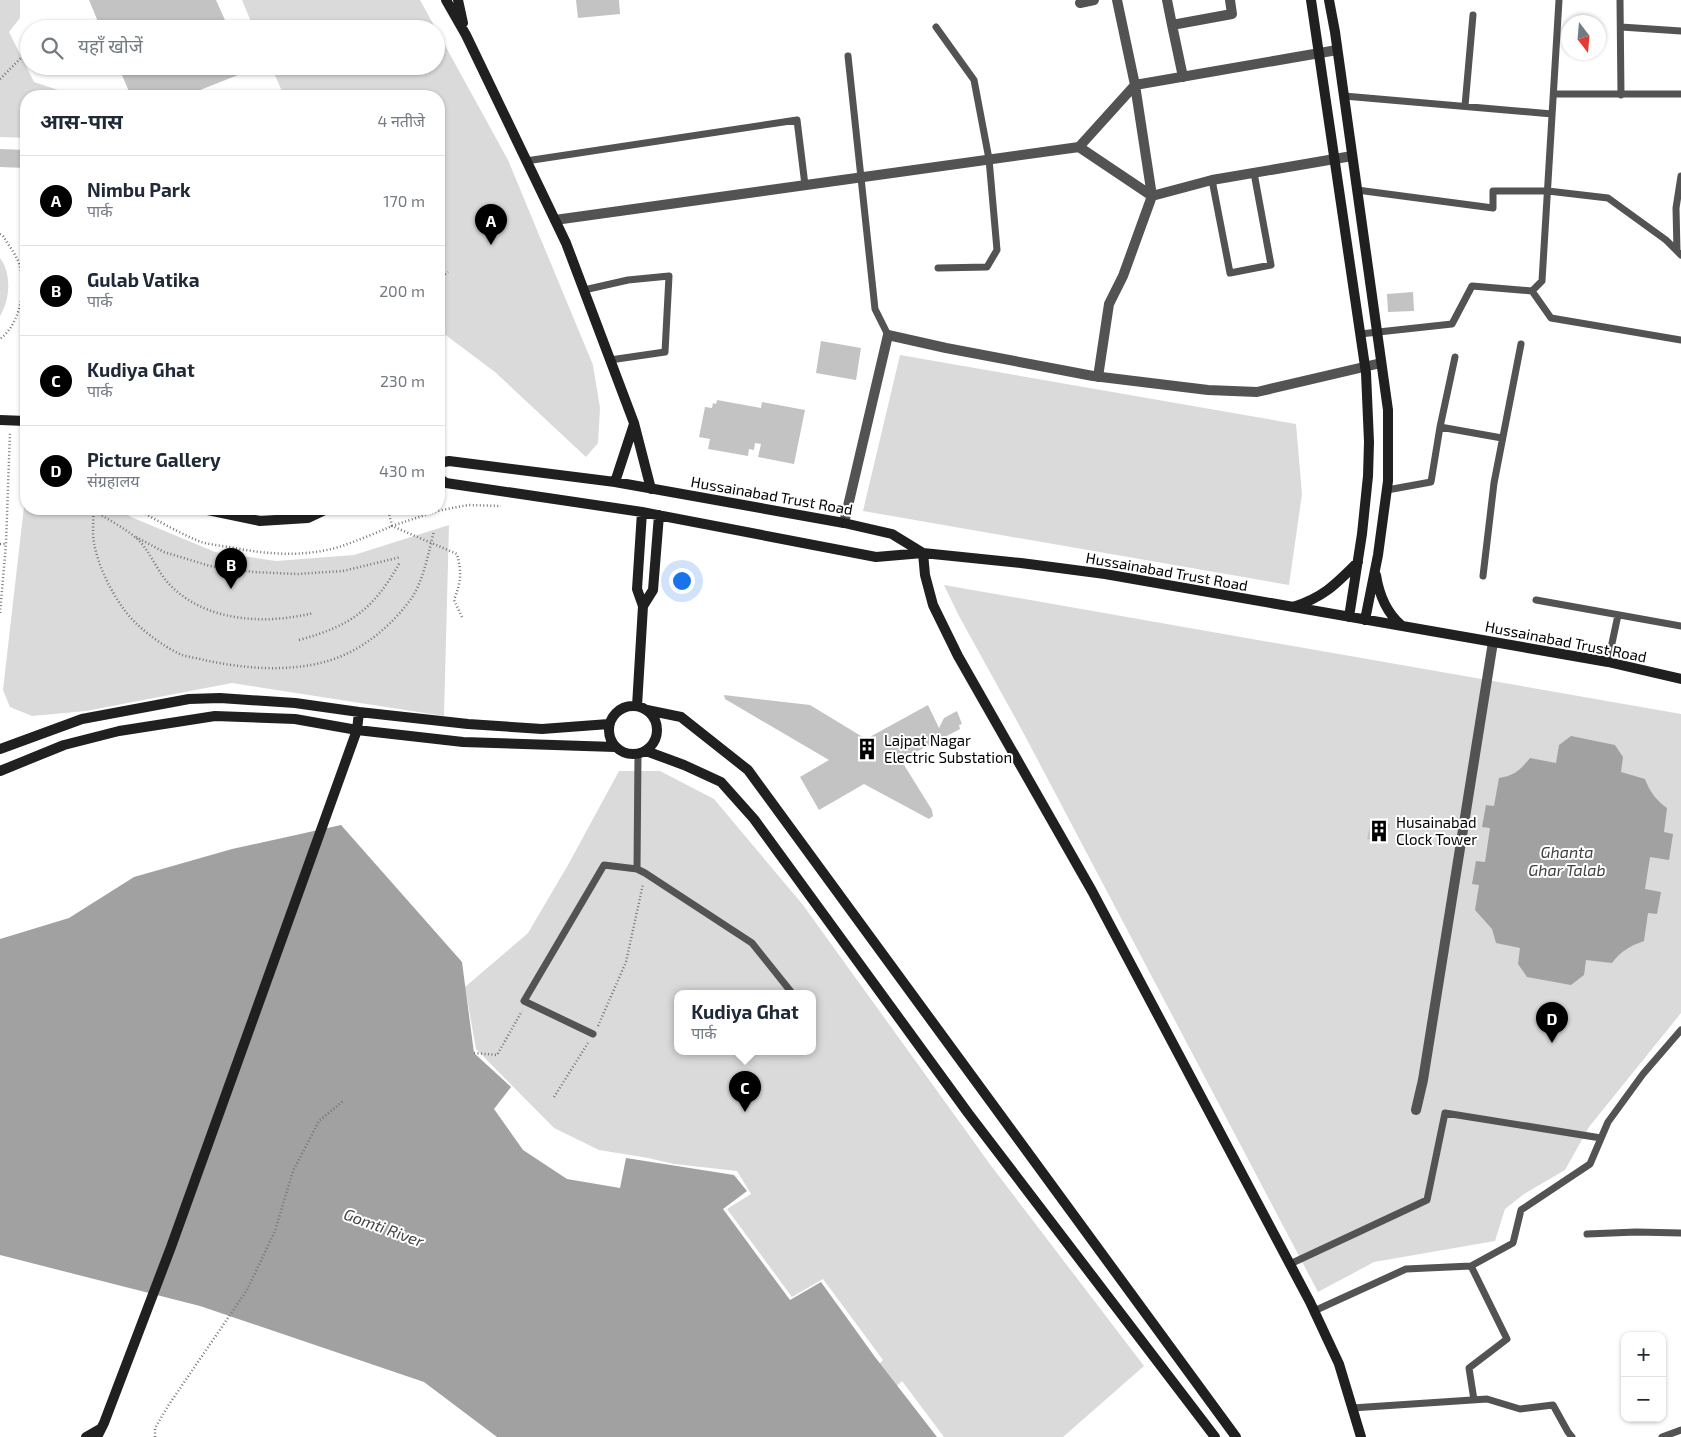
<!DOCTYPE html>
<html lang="hi">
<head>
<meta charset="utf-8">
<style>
	:root { --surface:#fff; --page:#f6f6f7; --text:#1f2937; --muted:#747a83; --line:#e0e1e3; --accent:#000 }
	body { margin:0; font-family:"Exo 2","Noto Sans Devanagari",sans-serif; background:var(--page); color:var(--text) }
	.controls { position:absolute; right:15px; bottom:15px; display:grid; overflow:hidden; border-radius:10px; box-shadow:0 1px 4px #0004 }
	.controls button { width:45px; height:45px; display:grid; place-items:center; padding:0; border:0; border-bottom:1px solid var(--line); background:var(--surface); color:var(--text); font:25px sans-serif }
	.compass { position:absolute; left:1561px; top:15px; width:45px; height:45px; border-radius:50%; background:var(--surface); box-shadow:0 1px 4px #0004; rotate:164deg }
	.you { position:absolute; left:681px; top:580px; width:18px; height:18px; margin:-12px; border:4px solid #fff; border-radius:50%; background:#1a73e8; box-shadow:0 0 0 8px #1a73e833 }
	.badge { display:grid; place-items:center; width:32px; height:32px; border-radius:50%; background:var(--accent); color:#fff; font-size:16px; font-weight:700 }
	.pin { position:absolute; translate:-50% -41px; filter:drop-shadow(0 1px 2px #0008) }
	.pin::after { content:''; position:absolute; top:26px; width:18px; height:15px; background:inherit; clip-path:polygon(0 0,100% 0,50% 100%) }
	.popup { position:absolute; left:674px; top:990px; width:142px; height:65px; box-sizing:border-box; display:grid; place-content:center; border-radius:10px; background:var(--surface); filter:drop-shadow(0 1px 4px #0005); font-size:16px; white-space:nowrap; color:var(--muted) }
	.popup b { font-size:19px; color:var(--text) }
	.popup::after { content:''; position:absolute; left:50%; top:100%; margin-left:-10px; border:10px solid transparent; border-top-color:var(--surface) }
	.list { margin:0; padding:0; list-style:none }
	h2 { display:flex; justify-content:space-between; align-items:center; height:65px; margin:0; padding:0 20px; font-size:21px }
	h2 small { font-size:16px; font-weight:400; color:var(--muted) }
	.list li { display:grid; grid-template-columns:32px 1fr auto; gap:15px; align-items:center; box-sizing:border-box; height:90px; padding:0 20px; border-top:1px solid var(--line) }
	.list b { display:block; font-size:19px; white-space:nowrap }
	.list p { margin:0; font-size:16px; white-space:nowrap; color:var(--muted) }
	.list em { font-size:16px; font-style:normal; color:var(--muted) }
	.icon { flex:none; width:28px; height:28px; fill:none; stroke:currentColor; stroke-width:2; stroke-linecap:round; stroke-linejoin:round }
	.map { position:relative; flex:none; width:1681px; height:1437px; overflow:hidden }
	.search { position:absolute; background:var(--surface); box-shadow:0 1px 4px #0004; left:20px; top:20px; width:425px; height:55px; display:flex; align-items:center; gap:12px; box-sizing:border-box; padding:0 18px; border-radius:28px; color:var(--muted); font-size:19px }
	.panel { position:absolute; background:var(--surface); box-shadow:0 1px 4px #0004; left:20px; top:90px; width:425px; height:425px; border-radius:20px }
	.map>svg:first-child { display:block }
</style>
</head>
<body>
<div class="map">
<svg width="1681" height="1437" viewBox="0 0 1681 1437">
	<rect width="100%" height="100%" fill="#fff"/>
	<path fill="#dadada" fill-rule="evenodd" d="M0 0H20V18L9 32 34 82 58 90 65 96H26V138L0 137Z
		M242 0H420L436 29H254Z
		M436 29 508 160 593 365 600 408 598 443 586 457 495 372 439 330V96H284L271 66H436Z
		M0 258C12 274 10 300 0 316Z
		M900 355 1296 424 1302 494 1289 585 863 511Z
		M26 489V509H119L131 517 215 552 276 561 354 555 449 525 444 716 232 683 86 711 32 716 10 707 3 690Z
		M944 585 1681 714V1013L1589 1127 1565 1170 1524 1194 1505 1209 1495 1241 1374 1262 1318 1292 1024 734 959 616Z
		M619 771H660L714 799 803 905 992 1167 1144 1366 1063 1437H944L902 1381 885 1397 867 1376 883 1360 823 1279 792 1297 727 1209 751 1194 737 1171 674 1164 648 1158 599 1150 554 1128 476 1049 465 987 528 933 568 865ZM678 993H812V1051H678Z"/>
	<path fill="#a1a1a1" d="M1571 736 1615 745 1623 757 1621 772 1645 779C1650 792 1656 800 1667 808L1664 832 1673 834 1669 860 1650 857 1645 889 1661 892 1657 914 1648 913 1644 941C1630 946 1621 951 1612 963L1586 960 1584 975 1571 985 1527 977 1518 964 1520 948 1496 943 1492 929 1475 910 1479 885 1472 884 1476 861 1485 862 1490 828 1482 827 1486 805 1494 806 1499 778C1515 775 1519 771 1530 758L1556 763 1559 745Z
		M341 825 462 962 474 1053 511 1087 494 1109 523 1150 567 1179 620 1188 626 1158 734 1175 747 1191 723 1209 790 1300 821 1282 875 1357 937 1437H497L424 1382 200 1306 0 1255V939L69 918 134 877 232 849Z"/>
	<path fill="#c3c3c3" d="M89 0H216L229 29H101Z
		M576 0H619L620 14 578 18Z
		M118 66H246L248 71 185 96H131Z
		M0 149 26 150V168L0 167Z
		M1413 292 1414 311 1388 312 1387 294Z
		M821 341 861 348 856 380 816 373Z
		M717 400 761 408 762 402 805 410 794 464 758 457 761 444 755 443 754 450 749 449 748 456 708 449 710 439 699 437 705 407 712 408 713 403 716 404Z
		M724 695 810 705 866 739 928 705 939 728 944 718 957 711 962 724 959 725 960 729 901 760 932 810 933 816 929 819 864 784 819 810 800 777 829 760 725 699Z
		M1371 821 1390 824 1386 842 1367 839Z"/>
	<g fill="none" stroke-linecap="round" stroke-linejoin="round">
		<path stroke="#757575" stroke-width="2.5" stroke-dasharray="1 2.5" stroke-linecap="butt" d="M0 79 22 57
			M0 234 3 236C9 246 18 257 20 267 26 290 20 324 0 339
			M439 278 448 272
			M93 509C94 520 92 532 94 543 98 565 110 590 123 608 135 626 162 646 182 655 188 657 197 658 204 660 246 669 293 673 334 659 365 648 392 625 411 599 423 582 429 551 434 531
			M136 509C157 520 179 533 201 542 212 545 224 546 235 548 270 555 308 557 342 546 359 540 376 533 392 526L388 509
			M93 510C107 519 123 527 135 537 149 548 156 570 169 584 205 622 265 625 313 613
			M136 537 164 552 210 566 254 572 297 574 343 571 401 557
			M0 544H6
			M0 613 6 544 10 432
			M462 617 454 600C461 582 462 573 457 554L392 526 437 511 468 505 501 506
			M299 640C351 626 374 609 400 562
			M598 1026 626 962 643 884
			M474 1053 497 1055 522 1011
			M554 1097 588 1043
			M155 1437V1428L168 1406 247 1290 275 1231 293 1171 319 1121 343 1101"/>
		<path stroke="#535353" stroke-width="7" d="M1620 0 1621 95
			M936 27 974 80 989 159 997 250 987 267 938 268
			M1621 27 1681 31
			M848 56 875 309 888 335
			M1554 94H1681
			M1344 96 1552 114
			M1465 106 1473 15
			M526 161 797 120 805 185
			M1212 180 1230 273 1271 265 1254 173
			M1357 190 1493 208V191H1548L1608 198 1666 240 1681 255
			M1677 251 1676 208 1681 176
			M584 290 628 280 669 276 665 352 610 360
			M1532 291 1551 318 1681 340
			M1360 334 1452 324 1472 286 1532 291 1542 281 1559 0
			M1440 427 1502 438
			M1387 490 1431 482 1440 427 1455 357
			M1483 576 1494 483 1521 344
			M1536 600 1681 626
			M1608 662 1618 615
			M638 754 637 869 645 873 752 943 792 993
			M593 1034 524 1001 604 865 637 869
			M1587 1234 1636 1232 1681 1233
			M1290 1264 1427 1200 1445 1113 1601 1138
			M1471 1266 1507 1339 1469 1368 1474 1400
			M1314 1311 1406 1269 1471 1266 1513 1243 1521 1210 1590 1164 1608 1122 1643 1074 1681 1030
			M1352 1408 1487 1399 1520 1409 1553 1405 1568 1432 1572 1437
			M1662 1437 1681 1430"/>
		<path stroke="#535353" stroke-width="10" d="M1167 0 1172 25 1232 14 1230 0
			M1080 3 1094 0
			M1172 25 1183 77
			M1079 147 1152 196 1212 180 1352 156
			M555 220 1079 147 1135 85 1337 50
			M1098 377 1109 304 1123 276 1152 196 1135 85 1117 0
			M844 523 888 335 946 348 1093 376 1208 390 1257 392 1381 363
			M1416 1110 1423 1080 1493 642"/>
		<path stroke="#202020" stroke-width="10" d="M446 0 466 35 566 243 634 423 651 489
			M458 0 463 23
			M1311 0 1366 373 1369 442 1368 476 1362 534 1349 617
			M1329 0 1335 32 1388 410V481L1378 555 1365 620
			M0 420 26 421
			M439 463 449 461 615 482 844 523 892 534 923 553 1021 563 1105 574 1608 662 1681 679
			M439 478 446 483 642 512 876 557 923 553
			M615 482 634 424
			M203 509 260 521 308 518 327 509
			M923 553 925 575 933 605 958 656 1092 891 1310 1302 1339 1364 1361 1437
			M1376 575C1379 594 1386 612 1401 625
			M643 606 653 590 659 515
			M1293 607C1324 597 1336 584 1358 562
			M609 730a24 24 0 1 1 48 0a24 24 0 1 1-48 0Z
			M637 706 643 606 637 589 642 512
			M647 710 681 717 748 770 1236 1437
			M0 749 82 719 189 699 220 698 295 703 359 712 468 724 542 729 609 724
			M646 751 684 765 721 782 754 819 968 1113 1215 1437
			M0 771 64 745 119 731 215 716 295 719 357 730 463 742 615 747
			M86 1437 100 1429V1431
			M97 1437 104 1423 171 1247 348 755 357 730 359 712"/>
	</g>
	<defs>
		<g id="building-bare" transform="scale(1.725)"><path d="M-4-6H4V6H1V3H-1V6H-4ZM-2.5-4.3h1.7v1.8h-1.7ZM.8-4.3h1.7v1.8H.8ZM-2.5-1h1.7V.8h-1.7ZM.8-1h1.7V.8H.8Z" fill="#000" stroke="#fff" stroke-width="2.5" paint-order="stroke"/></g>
	</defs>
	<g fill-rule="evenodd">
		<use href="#building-bare" x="867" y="749"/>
		<use href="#building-bare" x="1379" y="831"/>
	</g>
	<g text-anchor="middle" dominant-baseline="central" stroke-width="4" stroke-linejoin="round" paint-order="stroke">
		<g font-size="15" fill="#000" stroke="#fff">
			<text transform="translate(772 495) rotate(10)">Hussainabad Trust Road</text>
			<text transform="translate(1167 571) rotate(10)">Hussainabad Trust Road</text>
			<text transform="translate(1566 641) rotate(11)">Hussainabad Trust Road</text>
		</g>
		<g font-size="15" fill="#000" stroke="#fff" text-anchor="start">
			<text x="884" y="740">Lajpat Nagar<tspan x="884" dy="17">Electric Substation</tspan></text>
			<text x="1396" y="822">Husainabad<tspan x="1396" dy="17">Clock Tower</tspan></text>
		</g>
		<g font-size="16" font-style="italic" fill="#424242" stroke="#fff">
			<text x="1567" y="851">Ghanta<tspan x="1567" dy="18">Ghar Talab</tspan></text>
			<text transform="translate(384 1227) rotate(20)">Gomti River</text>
		</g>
	</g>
</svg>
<div class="controls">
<button>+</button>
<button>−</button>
</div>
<svg class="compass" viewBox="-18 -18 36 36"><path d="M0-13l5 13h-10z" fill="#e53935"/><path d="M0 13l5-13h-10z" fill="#747a83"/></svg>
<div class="you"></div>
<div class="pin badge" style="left:491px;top:245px">A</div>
<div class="pin badge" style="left:231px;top:589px">B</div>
<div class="pin badge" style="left:745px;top:1112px">C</div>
<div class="popup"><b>Kudiya Ghat</b>पार्क</div>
<div class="pin badge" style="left:1552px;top:1043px">D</div>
<div class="search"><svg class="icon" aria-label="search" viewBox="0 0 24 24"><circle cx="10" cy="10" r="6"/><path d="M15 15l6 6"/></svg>यहाँ खोजें</div>
<section class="panel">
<h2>आस-पास<small>4 नतीजे</small></h2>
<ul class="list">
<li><span class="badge">A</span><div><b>Nimbu Park</b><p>पार्क</p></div><em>170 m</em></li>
<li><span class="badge">B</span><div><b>Gulab Vatika</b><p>पार्क</p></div><em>200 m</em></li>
<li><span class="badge">C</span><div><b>Kudiya Ghat</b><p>पार्क</p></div><em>230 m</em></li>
<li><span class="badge">D</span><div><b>Picture Gallery</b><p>संग्रहालय</p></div><em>430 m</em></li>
</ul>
</section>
</div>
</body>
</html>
